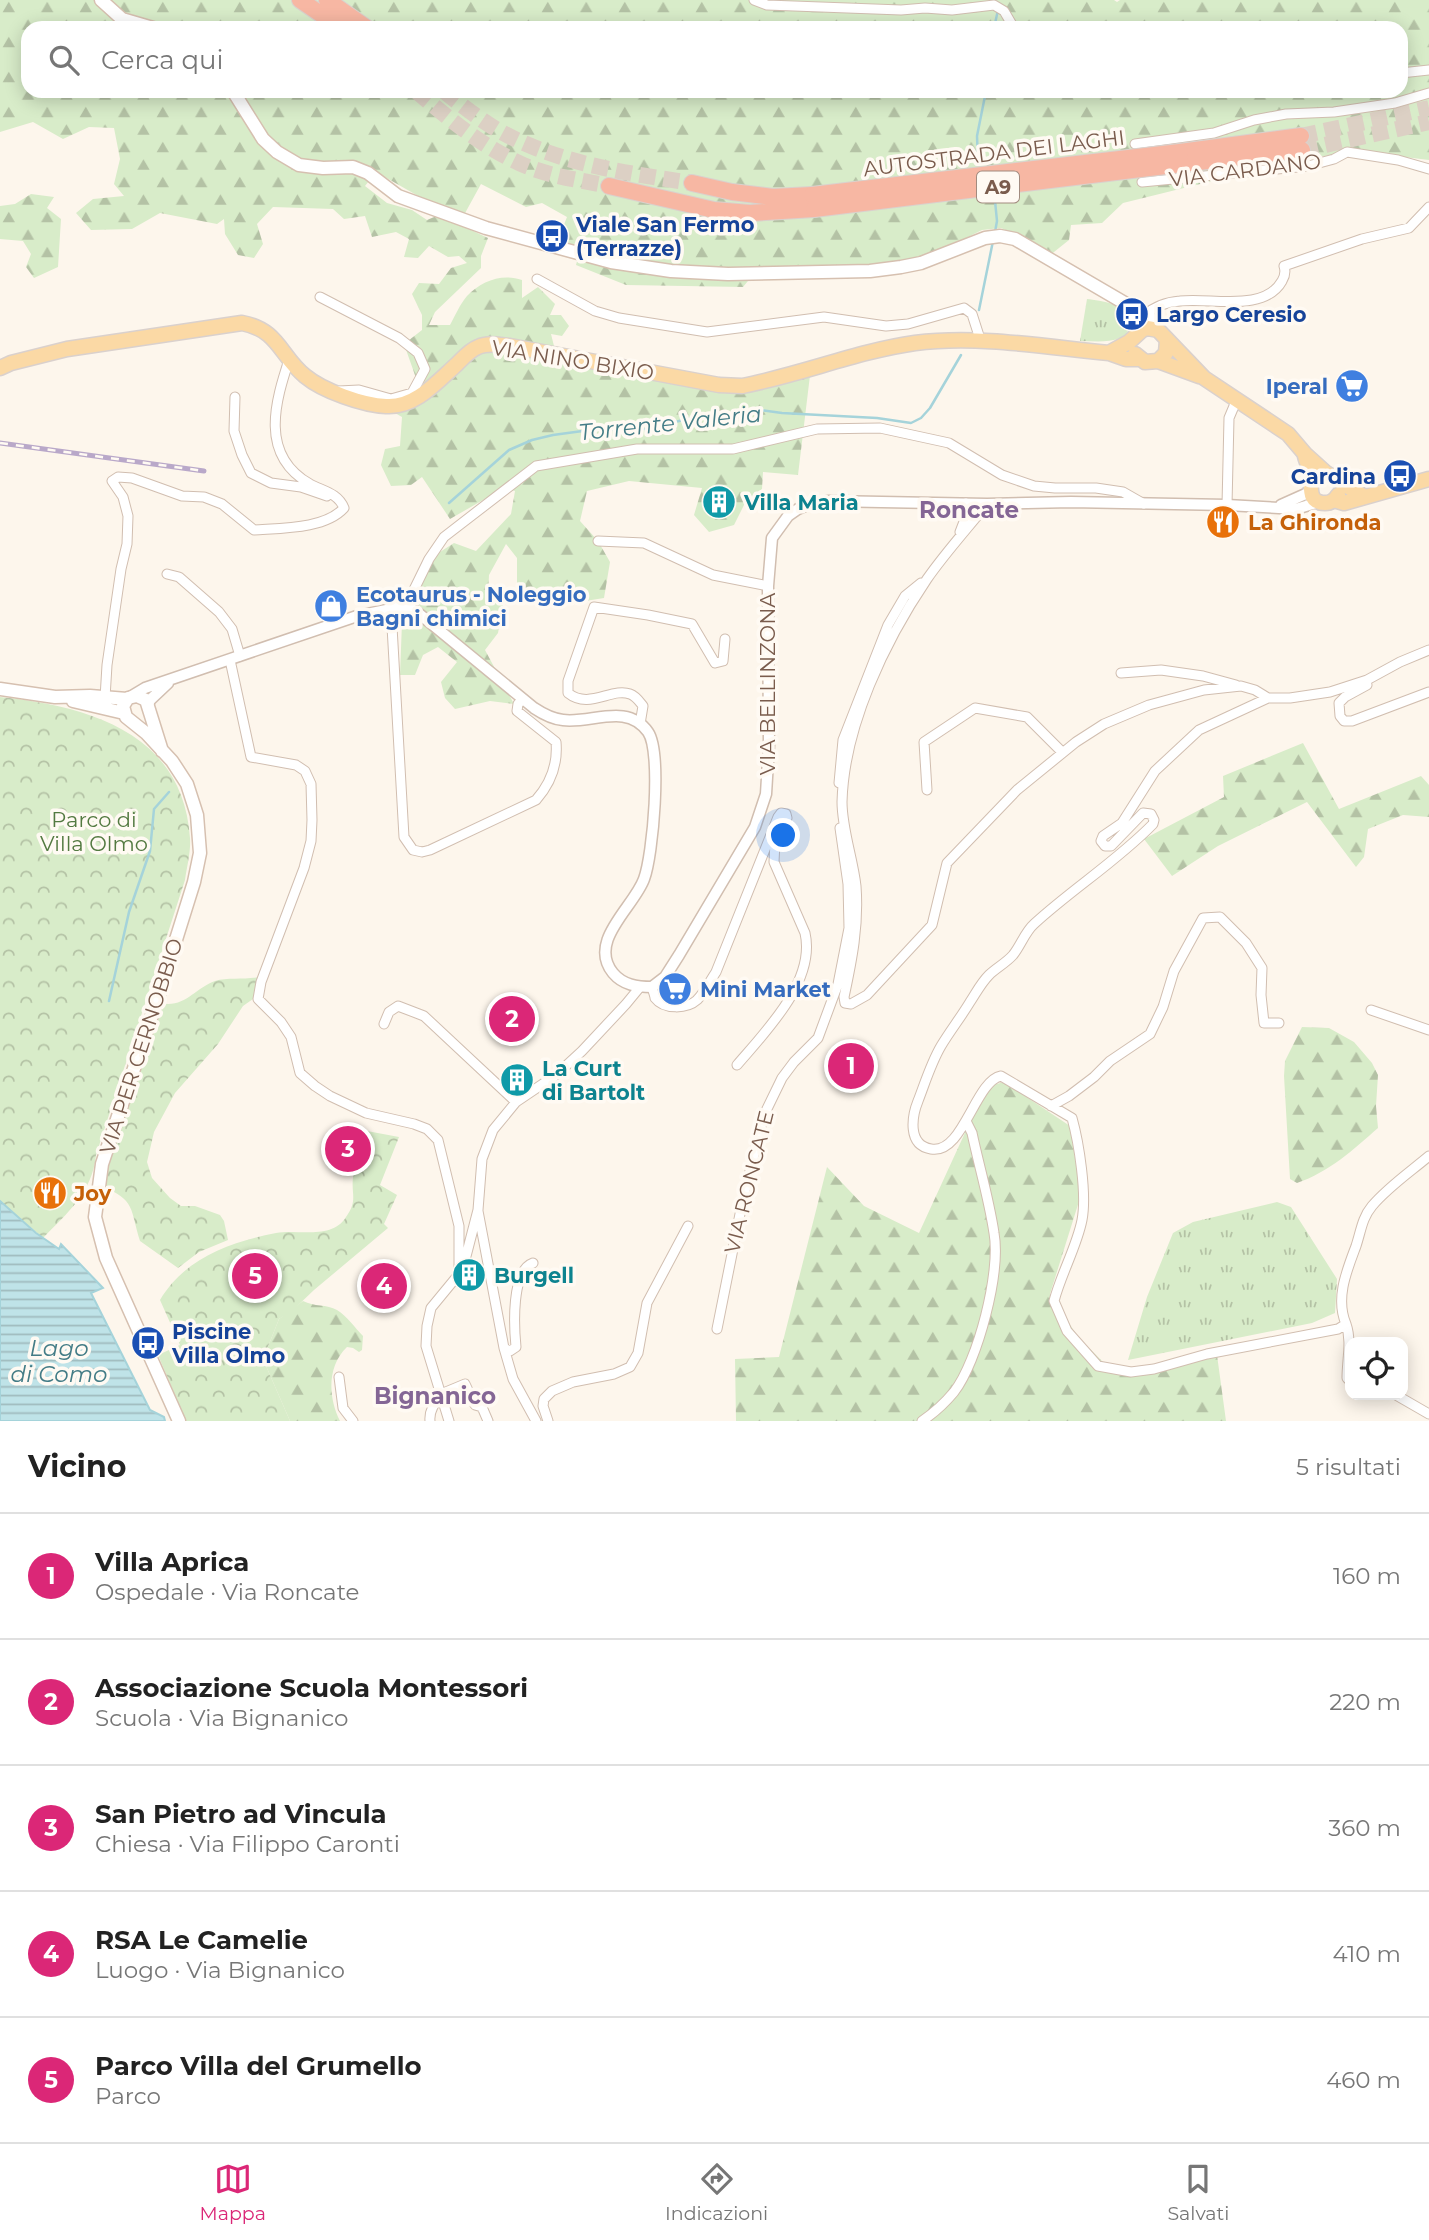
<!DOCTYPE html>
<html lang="it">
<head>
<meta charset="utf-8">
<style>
	:root { --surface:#fff; --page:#f6f6f6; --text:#222; --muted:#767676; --line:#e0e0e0; --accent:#db2777 }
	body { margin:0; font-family:Montserrat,sans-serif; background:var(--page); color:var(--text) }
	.controls { position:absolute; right:21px; bottom:21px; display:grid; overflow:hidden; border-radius:14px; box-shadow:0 4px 18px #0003 }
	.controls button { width:63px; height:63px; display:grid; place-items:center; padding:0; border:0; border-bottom:2px solid var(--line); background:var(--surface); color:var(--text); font:35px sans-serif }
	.you { position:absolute; left:784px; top:836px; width:24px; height:24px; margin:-18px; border:5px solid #fff; border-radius:50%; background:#1a73e8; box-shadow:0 0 0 10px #1a73e833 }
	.badge { display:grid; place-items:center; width:46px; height:46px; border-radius:50%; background:var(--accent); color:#fff; font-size:23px; font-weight:700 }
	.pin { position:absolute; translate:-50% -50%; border:4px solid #fff; box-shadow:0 2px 7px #0006 }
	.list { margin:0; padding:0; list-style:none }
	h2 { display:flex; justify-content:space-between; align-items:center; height:91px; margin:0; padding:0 28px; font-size:30px }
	h2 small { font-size:23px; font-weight:400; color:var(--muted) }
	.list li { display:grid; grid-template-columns:46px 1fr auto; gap:21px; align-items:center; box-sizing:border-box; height:126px; padding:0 28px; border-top:2px solid var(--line) }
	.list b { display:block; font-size:26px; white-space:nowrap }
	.list p { margin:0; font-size:23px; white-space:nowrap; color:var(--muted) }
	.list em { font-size:23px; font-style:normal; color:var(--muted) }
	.icon { flex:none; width:38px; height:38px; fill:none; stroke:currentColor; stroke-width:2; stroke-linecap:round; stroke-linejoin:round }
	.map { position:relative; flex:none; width:1429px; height:1421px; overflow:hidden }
	.search { position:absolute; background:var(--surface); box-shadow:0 4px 18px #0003; left:21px; right:21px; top:21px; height:77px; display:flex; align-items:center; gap:18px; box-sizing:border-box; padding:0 24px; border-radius:21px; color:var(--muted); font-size:26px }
	.sheet { height:721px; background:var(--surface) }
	nav { display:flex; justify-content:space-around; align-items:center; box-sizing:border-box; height:98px; border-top:2px solid var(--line); background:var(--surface); font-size:19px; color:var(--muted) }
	nav a { display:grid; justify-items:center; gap:4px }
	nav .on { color:var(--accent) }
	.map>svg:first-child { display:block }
</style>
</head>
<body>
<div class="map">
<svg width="1429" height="1421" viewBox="0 0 1429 1421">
	<defs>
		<pattern id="grass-tufts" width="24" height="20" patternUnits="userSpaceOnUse" patternTransform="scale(1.75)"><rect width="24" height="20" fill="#d8ecc9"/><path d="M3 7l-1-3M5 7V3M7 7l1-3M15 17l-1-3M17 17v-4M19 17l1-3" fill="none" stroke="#b4c2a5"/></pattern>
		<pattern id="forest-firs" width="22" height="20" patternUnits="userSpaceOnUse" patternTransform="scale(1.75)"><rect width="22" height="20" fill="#d8ecc9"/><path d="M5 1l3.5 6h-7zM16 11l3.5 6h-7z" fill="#b4c2a5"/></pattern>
		<pattern id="park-crowns" width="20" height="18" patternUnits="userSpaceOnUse" patternTransform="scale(1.75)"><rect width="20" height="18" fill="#d8ecc9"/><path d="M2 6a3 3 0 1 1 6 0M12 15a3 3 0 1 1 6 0" fill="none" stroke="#b4c2a5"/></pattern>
		<pattern id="water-rules" width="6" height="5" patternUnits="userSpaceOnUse" patternTransform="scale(1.75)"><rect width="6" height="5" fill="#bfe3e8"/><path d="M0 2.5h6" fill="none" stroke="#a0bbbe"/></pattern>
	</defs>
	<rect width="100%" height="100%" fill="#fdf6ec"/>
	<path fill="url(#grass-tufts)" d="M1087 299C1101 301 1134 304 1130 326 1129 331 1125 336 1120 338 1108 343 1093 341 1080 341Z
		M1277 1202 1291 1207 1337 1279 1335 1313 1312 1323 1128 1360 1147 1297 1173 1233 1193 1222Z"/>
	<path fill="url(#forest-firs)" fill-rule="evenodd" d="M0 0H1114L1117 2 1120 0H1429V160L1363 152 1305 158 1123 203 1102 223 1071 225 1069 240 1049 256 1032 242 1001 228 982 230 948 247 895 266 757 270 743 287 626 285 576 265 580 250 557 242 567 217 542 203 526 207 481 184 464 215 434 205 376 172 365 186 387 203 412 210 427 220 439 215 488 238 481 256V268L435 312 429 325H450C455 316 460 304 467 296 481 281 502 273 522 280V298L538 287 555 304 550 315H561L569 326 562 336 551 334 554 346 700 376 746 380 811 367 798 475 763 472 762 489 744 505 734 525 709 532 694 515 702 488 629 481 587 491 580 521 598 541 610 562 604 598 579 602 531 593 517 583V558L506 544 489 575 488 596 503 605 498 633 485 650 514 704 490 701 455 709 445 698 441 682 457 662 438 647 423 655 415 675H400L402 622 429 559 454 543 476 551 511 514 515 491 504 488 450 519 422 477 411 485 391 486 381 465 385 449 400 446 402 417 395 413 416 378 404 344 422 330V315L412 294 419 283 439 284 451 268 467 263 459 256 448 257 429 246 418 258 404 257 409 239 396 232 372 237 365 216 344 219 333 209 273 207 257 224 263 244 254 258 238 255 225 234 224 219 217 224 160 213 132 229 91 230 76 213 93 199 124 196 114 184 120 159 114 128 89 127 63 139 33 122 0 132ZM28 28H1401V91H28Z
		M31 194 54 197 47 208 61 219 58 267 34 278 26 267 31 254 23 241 0 239V206L15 204Z
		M1303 743 1339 809 1421 776 1429 785V817L1403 815 1368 829 1364 857 1356 867 1307 802 1218 846 1172 876 1144 839 1224 797 1223 776Z
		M1302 1027 1329 1028 1354 1042 1372 1063 1378 1075 1376 1106 1378 1128C1353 1150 1329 1172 1297 1183L1290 1179 1284 1076 1285 1061Z
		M1004 1082 1070 1126 1081 1195 1050 1294 1078 1337 1113 1372 1217 1355 1226 1421H736L735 1359 779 1357 827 1167 864 1206 919 1233 986 1087Z
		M303 1301C314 1307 327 1304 337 1310 347 1316 355 1328 363 1336L362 1350 359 1352 353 1348 347 1347C327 1366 328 1397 340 1421H290L263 1359 279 1319Z"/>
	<path fill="url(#park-crowns)" d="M0 697C89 706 183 733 190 838 191 851 187 866 185 880L96 1155C92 1193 68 1212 43 1238L0 1201Z
		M259 977 253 999 243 1006 218 1044 175 1093 154 1132 147 1162 152 1178 170 1198 181 1206H195L220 1215 224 1221 228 1240 199 1252 178 1268 140 1241C130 1209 136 1200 101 1186L160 1003C184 1009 195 988 215 981 228 977 244 980 259 977Z
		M367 1131 399 1137 380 1185 397 1195 384 1224 388 1228 314 1290 292 1311 279 1319 263 1359 290 1421H186L158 1355 180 1345 160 1300C185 1258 230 1242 276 1233 298 1229 332 1240 346 1217 358 1200 351 1195 353 1177 354 1161 362 1146 367 1131Z"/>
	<path fill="url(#water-rules)" stroke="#a5d3da" stroke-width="2" d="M0 1201 36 1233 59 1249 61 1244 103 1288 91 1293 150 1410 164 1417 165 1421H0Z"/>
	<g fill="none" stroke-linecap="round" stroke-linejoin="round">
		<path stroke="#a5d3da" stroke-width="2.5" d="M994 28 998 10
			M978 161 977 136 986 91
			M995 201 997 221 995 232
			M979 310 993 241
			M449 503 509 450 532 440 553 435 590 430 645 429 692 418 760 410 782 413 877 418 911 423 921 418 930 408 961 355
			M109 1001 129 912 150 851 154 809 169 792"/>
		<path stroke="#dcd0c4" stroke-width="16" stroke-dasharray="16 8" stroke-linecap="butt" d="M416 91C448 118 480 145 519 163 547 176 579 180 609 186
			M444 91C461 105 478 118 496 129 555 163 625 173 692 183
			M1301 136 1429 108
			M1302 150 1429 122"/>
		<g stroke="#d1beb0" stroke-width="11">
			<path id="minor" d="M754 0 767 5 901 10 925 8 952 10 994 5 1004 11 1014 28
				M1401 73 1429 70
				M1135 144 1214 133 1254 120 1286 114 1334 112 1395 103 1429 93
				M1142 182 1308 166 1334 159 1347 152 1398 160 1429 169
				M537 279 595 311 619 318 707 332 824 317 886 326 908 324 964 308 972 314 981 342
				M320 297 399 338 418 353 425 369 412 393 391 399 359 390 339 391
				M1145 315C1155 306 1167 302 1180 301 1210 297 1264 313 1282 281 1285 276 1286 272 1284 266L1362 239 1409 228 1429 207
				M235 397 234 431 242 455 251 473 271 483 301 487 327 496
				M987 504C967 529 945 553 927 579 885 641 844 726 842 802 842 829 853 859 856 886 859 925 852 960 844 997L845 1003 851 1004 867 995 932 925 947 863 1017 790 1076 742 1104 724 1149 705 1204 690 1241 686 1255 690 1268 698
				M1227 505 1229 418 1237 399
				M960 532 965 519 966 503
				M598 541 644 543 713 575 768 586
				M167 574 179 577 219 612 232 629 240 656
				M406 606 429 559 444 537 536 466 637 449H733L817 429 880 428 949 443 1002 475 1034 486 1055 488H1096L1123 492 1144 504
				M391 609 404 837 413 850 422 852 430 850 536 800C551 783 558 764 556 742L517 711 518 704 523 699
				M1429 650 1400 662 1367 680 1330 692 1290 698H1268L1199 730 1155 771 1122 823 1103 836 1101 841 1105 846H1111L1143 813 1151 814 1154 820 1153 824C1117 861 1072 889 1034 924 1025 932 1021 945 1013 955 1006 963 996 968 989 975 981 983 976 993 970 1002 961 1017 950 1031 941 1046 931 1063 925 1083 918 1101 912 1116 907 1145 931 1149 963 1155 975 1081 1001 1076L1072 1118C1079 1143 1087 1194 1082 1220 1077 1246 1061 1274 1054 1301L1067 1331 1098 1366 1131 1372 1154 1369 1207 1354 1338 1329 1346 1324C1335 1298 1347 1270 1356 1246 1361 1231 1362 1218 1372 1206 1388 1187 1410 1172 1429 1156
				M230 660 251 757 296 765 305 771 311 784 312 820 311 841 304 868 261 982 258 999 281 1022 291 1037 300 1073 315 1086 330 1096 366 1113 414 1124 427 1129 438 1140 459 1226V1274
				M1121 673 1161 670 1203 676 1236 685
				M1367 685 1345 697 1339 703 1340 716 1344 721H1352L1429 692
				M105 698 107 665 121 569 127 544 128 516 123 497 112 481 118 477 132 478 182 496 204 497 222 504 254 530C282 528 325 529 344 508 338 493 323 491 310 484 259 455 275 402 290 357
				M640 724 643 706C639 701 636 696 630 694 612 687 589 710 568 693V681L594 607 648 615 692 624 715 663 723 661 725 639
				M839 783 843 740 888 625 905 596 921 583
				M927 790 924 742 975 708 1027 717 1062 752
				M652 987C652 988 655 996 655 998 664 1010 687 1009 697 1000 705 992 710 981 716 972L778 817 781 813 786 814 787 818 775 842 774 862 805 933C816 981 766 1031 737 1065
				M1371 1010 1429 1030
				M384 1024 389 1012 398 1006 424 1016 516 1102
				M1051 1106 1069 1096 1094 1077 1110 1061 1150 1034 1163 1007 1174 971 1203 918 1220 917 1246 943 1262 968 1261 995 1264 1023H1279
				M478 1211 504 1348 513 1379 536 1421
				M1346 1324C1352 1341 1347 1360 1347 1378L1350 1381
				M717 1329 743 1199 764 1115 782 1078 794 1062 818 1038 838 984 849 928 848 884 840 828
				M504 1348 510 1351 516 1347C514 1327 511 1271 533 1263
				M339 1377 343 1408 353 1421
				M441 1394 465 1384 475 1405 482 1407 488 1421
				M1396 1395 1429 1414
				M430 1421C429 1411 434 1403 441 1396
				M449 1421 426 1346 427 1326 431 1308 459 1274 465 1260 478 1210 482 1159 493 1130 516 1102 556 1075 582 1051 626 1004 640 987
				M548 1421 543 1406 544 1399 552 1391 573 1382 614 1374 630 1367 638 1353 647 1303 688 1226
				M922 1421C934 1413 944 1404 954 1392 978 1361 1001 1272 994 1233 989 1199 979 1166 972 1133L966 1121"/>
		</g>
		<g stroke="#d1beb0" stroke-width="13">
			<path id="tertiary" d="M1281 505 1310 492
				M130 697 145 688 357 616 406 606 417 612 534 708C543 714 552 719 563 720 591 724 627 702 648 732 662 752 653 855 644 879 634 907 587 941 613 973 623 985 637 987 652 987L665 977 679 955 755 827 766 794 769 745 768 586 772 538 788 516 798 509 809 504 829 501 987 504 1071 502 1227 505 1296 509 1319 502
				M148 705 150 700 168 683"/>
		</g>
		<g stroke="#d6c0b0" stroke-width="15">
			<path id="secondary" d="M101 0 122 19 153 28
				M233 91 263 139 277 152 299 165 323 168 353 167 368 173 398 196 486 228 611 262 671 271 728 274 870 271 901 267 921 263 985 238 1000 236 1015 239 1145 315 1154 321 1158 330
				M0 689 55 697 90 696 127 699
				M73 701 124 713
				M162 751 146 700 137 696 128 698 123 706 126 717 146 733 172 761 187 784 197 815 200 853 194 882 159 994 102 1164 95 1217 106 1258 179 1421"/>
		</g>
		<g stroke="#dad1cd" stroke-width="17">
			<path id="primary" d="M1109 353 1129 342 1142 330 1147 328 1158 330 1204 378 1288 434 1305 454 1326 473 1363 496
				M1135 354 1145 362 1158 361 1166 353 1167 340
				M1158 361 1199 376
				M0 368 11 363 67 349 242 323C279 330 280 356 305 376 323 391 363 405 386 406 415 408 437 382 457 364 463 358 470 350 478 347 488 342 500 345 510 346L719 385 742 386C800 375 858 351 915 343 979 335 1046 347 1109 353L1126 359H1139
				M1305 456C1306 461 1309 466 1310 472 1313 483 1305 503 1325 503 1331 503 1335 500 1338 495
				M1334 500 1344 503 1429 479"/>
		</g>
		<g stroke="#dad1cd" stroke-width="18">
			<path id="motorway" d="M300 0 341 28
				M327 0 367 28
				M1180 152 1301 136
				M1182 164 1302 150
				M692 183 732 192 773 197 812 195
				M609 186 714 210 750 213 814 209"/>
		</g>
		<use href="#minor" stroke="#fff" stroke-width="9"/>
		<use href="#tertiary" stroke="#fff" stroke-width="10"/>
		<use href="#secondary" stroke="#fff" stroke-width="12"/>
		<use href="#primary" stroke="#fbd9a5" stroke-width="14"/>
		<use href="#motorway" stroke="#f7b7a3" stroke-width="16"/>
		<g stroke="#b9a8c9" stroke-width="5">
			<path id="rail" d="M0 443 204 471"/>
		</g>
		<use href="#rail" stroke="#fffaf3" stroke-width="2.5" stroke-dasharray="8" stroke-linecap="butt"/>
		<g stroke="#dad1cd" stroke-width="18" stroke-linecap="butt">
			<path id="motorway-bridge" d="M812 195 1180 152
				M814 209 1182 164"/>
		</g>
		<use href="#motorway-bridge" stroke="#f7b7a3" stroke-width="16"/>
	</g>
	<defs>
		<g id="bus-disc" transform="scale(1.75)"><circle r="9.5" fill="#1a4fb4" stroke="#fffaf3"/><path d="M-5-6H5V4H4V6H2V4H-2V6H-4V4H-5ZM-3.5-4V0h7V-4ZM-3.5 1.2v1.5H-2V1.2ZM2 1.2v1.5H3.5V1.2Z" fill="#fff"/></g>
		<g id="supermarket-disc" transform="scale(1.75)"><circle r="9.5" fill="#3f7fe0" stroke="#fffaf3"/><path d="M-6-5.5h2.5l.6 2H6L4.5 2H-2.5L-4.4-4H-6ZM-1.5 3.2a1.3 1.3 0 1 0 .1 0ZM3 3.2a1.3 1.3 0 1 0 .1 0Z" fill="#fff"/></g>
		<g id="building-disc" transform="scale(1.75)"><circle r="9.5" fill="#0f9aa8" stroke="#fffaf3"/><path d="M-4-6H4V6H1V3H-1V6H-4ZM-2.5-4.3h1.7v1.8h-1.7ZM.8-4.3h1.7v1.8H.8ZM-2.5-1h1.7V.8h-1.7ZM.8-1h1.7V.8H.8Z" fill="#fff"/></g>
		<g id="restaurant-disc" transform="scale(1.75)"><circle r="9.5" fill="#e8710a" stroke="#fffaf3"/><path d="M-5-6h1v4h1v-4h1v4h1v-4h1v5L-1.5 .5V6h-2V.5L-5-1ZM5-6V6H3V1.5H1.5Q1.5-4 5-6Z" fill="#fff"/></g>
		<g id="shop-disc" transform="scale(1.75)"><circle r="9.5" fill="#3f7fe0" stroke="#fffaf3"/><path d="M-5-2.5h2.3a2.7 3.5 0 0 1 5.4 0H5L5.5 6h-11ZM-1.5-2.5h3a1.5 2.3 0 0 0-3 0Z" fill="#fff"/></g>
	</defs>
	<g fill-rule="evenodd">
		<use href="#bus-disc" x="552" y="236"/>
		<use href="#bus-disc" x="1132" y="314"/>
		<use href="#supermarket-disc" x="1352" y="386"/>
		<use href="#bus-disc" x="1400" y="476"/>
		<use href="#building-disc" x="719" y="502"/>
		<use href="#restaurant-disc" x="1223" y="522"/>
		<use href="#shop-disc" x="331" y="606"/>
		<use href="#supermarket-disc" x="675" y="989"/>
		<use href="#building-disc" x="517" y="1080"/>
		<use href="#restaurant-disc" x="50" y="1193"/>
		<use href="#building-disc" x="469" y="1275"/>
		<use href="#bus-disc" x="148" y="1343"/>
	</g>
	<g text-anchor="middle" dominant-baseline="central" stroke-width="7" stroke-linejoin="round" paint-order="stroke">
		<rect fill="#fffaf3" stroke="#a28b7f" stroke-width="2" x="977" y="171.5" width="42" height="31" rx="5"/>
		<g font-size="19" font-weight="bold" fill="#7a5c4d">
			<text x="998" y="187">A9</text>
		</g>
		<g font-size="21" fill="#7a5c4d" stroke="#fffaf3">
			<text transform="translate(994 153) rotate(-7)">AUTOSTRADA DEI LAGHI</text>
			<text transform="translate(1245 170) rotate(-7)">VIA CARDANO</text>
			<text transform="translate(573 360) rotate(9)">VIA NINO BIXIO</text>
			<text transform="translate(767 684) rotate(-90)">VIA BELLINZONA</text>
			<text transform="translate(141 1046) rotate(-72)">VIA PER CERNOBBIO</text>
			<text transform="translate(749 1182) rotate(-76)">VIA RONCATE</text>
		</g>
		<g font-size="21" font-weight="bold" fill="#164399" stroke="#fffaf3" text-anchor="start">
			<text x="576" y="224">Viale San Fermo<tspan x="576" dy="24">(Terrazze)</tspan></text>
			<text x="1156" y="314">Largo Ceresio</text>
			<text x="1376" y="476" text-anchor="end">Cardina</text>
			<text x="172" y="1331">Piscine<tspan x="172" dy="24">Villa Olmo</tspan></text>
		</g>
		<g font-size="21" font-weight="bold" fill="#366cbe" stroke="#fffaf3" text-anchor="start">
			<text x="1328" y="386" text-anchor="end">Iperal</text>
			<text x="356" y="594">Ecotaurus - Noleggio<tspan x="356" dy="24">Bagni chimici</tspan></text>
			<text x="700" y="989">Mini Market</text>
		</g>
		<g font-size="21" font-weight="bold" fill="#0d838f" stroke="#fffaf3" text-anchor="start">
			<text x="744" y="502">Villa Maria</text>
			<text x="542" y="1068">La Curt<tspan x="542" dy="24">di Bartolt</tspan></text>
			<text x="494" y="1275">Burgell</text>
		</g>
		<g font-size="21" font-weight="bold" fill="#c56008" stroke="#fffaf3" text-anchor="start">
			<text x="1248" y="522">La Ghironda</text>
			<text x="74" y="1193">Joy</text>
		</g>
		<g font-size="21" fill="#537a41" stroke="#fffaf3">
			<text x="94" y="819">Parco di<tspan x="94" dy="24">Villa Olmo</tspan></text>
		</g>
		<g font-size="23" font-style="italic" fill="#437c86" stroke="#fffaf3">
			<text transform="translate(670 423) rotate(-6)">Torrente Valeria</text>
			<text x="59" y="1348">Lago<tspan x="59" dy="26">di Como</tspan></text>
		</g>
		<g font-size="23" font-weight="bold" fill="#846695" stroke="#fffaf3">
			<text x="969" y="510">Roncate</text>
			<text x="435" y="1396">Bignanico</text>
		</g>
	</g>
</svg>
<div class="controls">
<button><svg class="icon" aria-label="locate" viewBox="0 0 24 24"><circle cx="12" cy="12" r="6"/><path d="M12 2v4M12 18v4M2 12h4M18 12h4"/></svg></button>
</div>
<div class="you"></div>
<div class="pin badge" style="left:851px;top:1066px">1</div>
<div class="pin badge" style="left:512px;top:1019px">2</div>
<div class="pin badge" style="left:348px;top:1149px">3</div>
<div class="pin badge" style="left:384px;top:1286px">4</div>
<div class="pin badge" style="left:255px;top:1276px">5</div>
<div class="search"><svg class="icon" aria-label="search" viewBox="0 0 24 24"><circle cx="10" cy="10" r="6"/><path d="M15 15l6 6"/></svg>Cerca qui</div>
</div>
<section class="sheet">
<h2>Vicino<small>5 risultati</small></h2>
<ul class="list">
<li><span class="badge">1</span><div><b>Villa Aprica</b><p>Ospedale · Via Roncate</p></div><em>160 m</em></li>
<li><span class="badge">2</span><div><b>Associazione Scuola Montessori</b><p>Scuola · Via Bignanico</p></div><em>220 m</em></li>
<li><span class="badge">3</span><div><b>San Pietro ad Vincula</b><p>Chiesa · Via Filippo Caronti</p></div><em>360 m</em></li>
<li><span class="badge">4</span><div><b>RSA Le Camelie</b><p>Luogo · Via Bignanico</p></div><em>410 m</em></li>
<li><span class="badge">5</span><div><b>Parco Villa del Grumello</b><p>Parco</p></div><em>460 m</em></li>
</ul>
</section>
<nav>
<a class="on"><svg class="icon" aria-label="map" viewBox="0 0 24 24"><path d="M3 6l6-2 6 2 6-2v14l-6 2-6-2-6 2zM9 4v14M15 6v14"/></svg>Mappa</a>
<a><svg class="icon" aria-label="directions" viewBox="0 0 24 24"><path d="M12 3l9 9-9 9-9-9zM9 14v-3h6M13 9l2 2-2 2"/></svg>Indicazioni</a>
<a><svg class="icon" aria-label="saved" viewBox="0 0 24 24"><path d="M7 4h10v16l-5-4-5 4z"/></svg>Salvati</a>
</nav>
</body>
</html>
